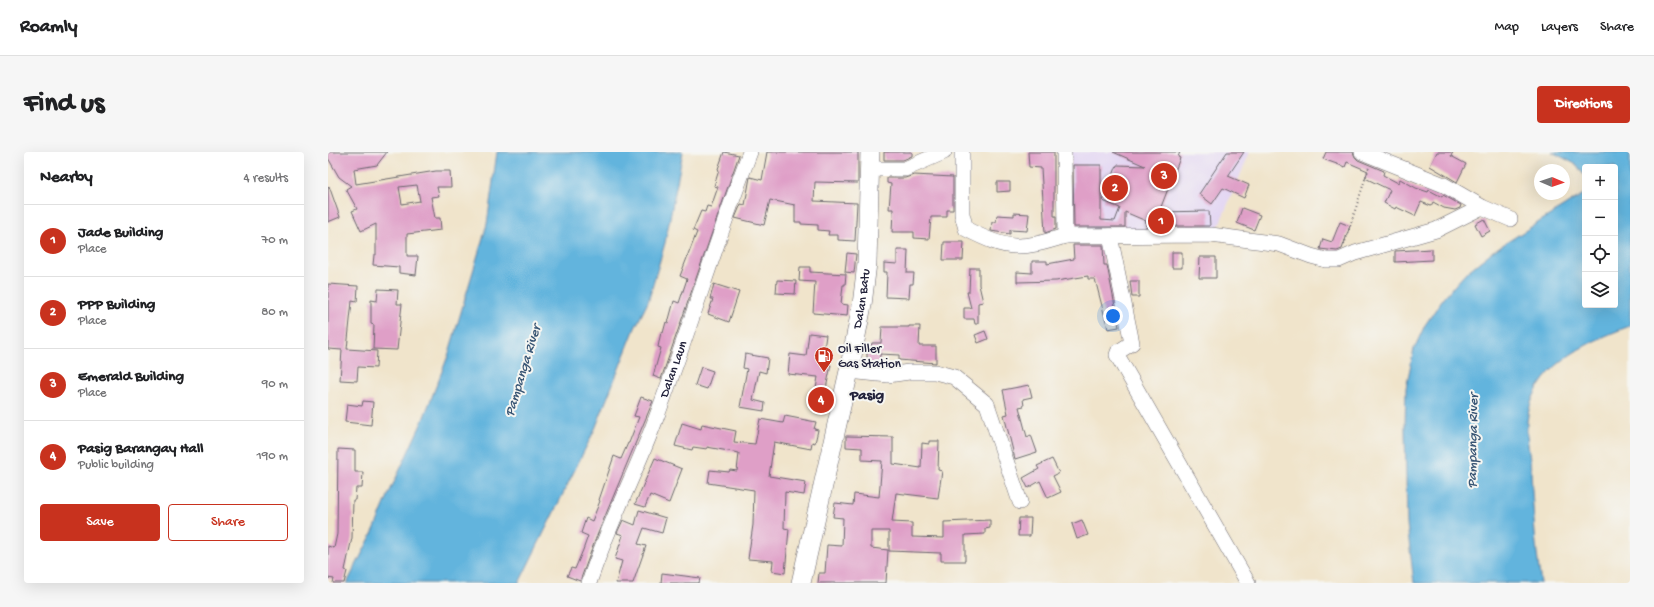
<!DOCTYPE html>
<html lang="en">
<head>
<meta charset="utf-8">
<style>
	:root { --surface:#fff; --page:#f6f6f6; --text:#202124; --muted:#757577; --line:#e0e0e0; --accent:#c8321e }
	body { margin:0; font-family:"Gochi Hand",sans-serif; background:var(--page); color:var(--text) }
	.controls { position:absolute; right:12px; top:12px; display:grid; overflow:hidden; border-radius:4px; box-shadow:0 4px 16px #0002 }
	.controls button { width:36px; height:36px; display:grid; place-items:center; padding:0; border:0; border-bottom:1px solid var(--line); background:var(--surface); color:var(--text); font:20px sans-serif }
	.compass { position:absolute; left:1206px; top:12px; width:36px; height:36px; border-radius:50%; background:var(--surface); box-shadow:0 4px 16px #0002; rotate:92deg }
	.you { position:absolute; left:785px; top:164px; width:14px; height:14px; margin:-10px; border:3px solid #fff; border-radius:50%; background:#1a73e8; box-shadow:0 0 0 6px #1a73e833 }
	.badge { display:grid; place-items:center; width:26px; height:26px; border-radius:50%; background:var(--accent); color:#fff; font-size:13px; font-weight:700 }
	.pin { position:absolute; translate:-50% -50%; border:2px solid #fff; box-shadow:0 1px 4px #0006 }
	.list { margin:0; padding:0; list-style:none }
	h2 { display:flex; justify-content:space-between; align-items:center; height:52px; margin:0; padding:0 16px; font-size:17px }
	h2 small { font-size:13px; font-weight:400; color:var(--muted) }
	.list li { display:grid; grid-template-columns:26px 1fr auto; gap:12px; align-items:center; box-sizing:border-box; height:72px; padding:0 16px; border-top:1px solid var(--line) }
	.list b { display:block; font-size:15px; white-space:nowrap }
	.list p { margin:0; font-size:13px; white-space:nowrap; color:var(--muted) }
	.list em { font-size:13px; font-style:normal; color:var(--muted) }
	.actions { display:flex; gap:8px; padding:12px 16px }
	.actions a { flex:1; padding:9px 0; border:1px solid var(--accent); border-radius:4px; text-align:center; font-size:14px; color:var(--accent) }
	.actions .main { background:var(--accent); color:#fff }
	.icon { flex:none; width:22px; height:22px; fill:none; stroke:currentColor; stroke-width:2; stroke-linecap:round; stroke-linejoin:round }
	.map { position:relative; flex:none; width:1302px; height:431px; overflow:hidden; border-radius:4px }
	header { display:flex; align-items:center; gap:24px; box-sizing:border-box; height:56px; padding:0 20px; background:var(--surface); border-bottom:1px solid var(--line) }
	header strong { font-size:19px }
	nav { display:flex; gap:22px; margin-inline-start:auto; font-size:14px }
	.intro { display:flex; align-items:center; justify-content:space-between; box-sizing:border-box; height:96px; padding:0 24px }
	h1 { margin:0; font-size:28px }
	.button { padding:10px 18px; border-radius:4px; background:var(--accent); color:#fff; font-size:14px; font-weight:700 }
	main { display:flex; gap:24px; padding:0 24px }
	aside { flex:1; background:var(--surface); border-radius:4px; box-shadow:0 4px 16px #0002 }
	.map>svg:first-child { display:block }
</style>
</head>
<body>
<header>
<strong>Roamly</strong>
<nav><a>Map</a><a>Layers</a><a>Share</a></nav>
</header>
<div class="intro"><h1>Find us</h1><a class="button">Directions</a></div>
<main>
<aside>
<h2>Nearby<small>4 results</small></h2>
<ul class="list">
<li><span class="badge">1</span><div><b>Jade Building</b><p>Place</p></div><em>70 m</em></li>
<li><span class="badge">2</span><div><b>PPP Building</b><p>Place</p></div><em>80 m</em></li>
<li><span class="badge">3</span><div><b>Emerald Building</b><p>Place</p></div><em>90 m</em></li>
<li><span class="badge">4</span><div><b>Pasig Barangay Hall</b><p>Public building</p></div><em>190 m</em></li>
</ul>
<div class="actions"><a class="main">Save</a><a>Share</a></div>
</aside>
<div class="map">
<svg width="1302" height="431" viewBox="0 0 1302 431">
	<rect width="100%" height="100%" fill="#f6f6f2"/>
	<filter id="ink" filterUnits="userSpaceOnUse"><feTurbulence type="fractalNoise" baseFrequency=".025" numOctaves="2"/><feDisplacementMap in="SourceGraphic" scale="8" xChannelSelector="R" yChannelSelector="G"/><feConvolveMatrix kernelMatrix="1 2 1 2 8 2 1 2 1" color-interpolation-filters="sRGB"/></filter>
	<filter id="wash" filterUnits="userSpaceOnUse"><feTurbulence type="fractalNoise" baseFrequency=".012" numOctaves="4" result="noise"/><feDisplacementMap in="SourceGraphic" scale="16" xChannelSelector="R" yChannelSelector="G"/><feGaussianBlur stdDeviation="0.9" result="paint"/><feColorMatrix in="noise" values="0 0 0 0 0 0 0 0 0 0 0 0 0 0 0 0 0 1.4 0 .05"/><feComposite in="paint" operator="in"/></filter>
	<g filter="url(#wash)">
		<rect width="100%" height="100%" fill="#f0e4cb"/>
		<path fill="#e2d4f3" d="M743 0H922L888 80H743Z"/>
		<path fill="#62b4dd" stroke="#426b8c" d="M169 0H355L337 91 320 150 307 176 267 277 191 431H19L46 378 62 339 94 270 120 204 159 72Z
			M1224 0H1302V174C1257 191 1204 215 1199 270 1198 287 1202 302 1203 319 1205 356 1207 394 1213 431H1086L1079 372 1077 276 1078 236 1086 197 1097 173 1116 145 1139 120 1165 99 1257 41V153H1287V15H1257V25L1249 13Z"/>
		<g id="blocks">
			<path fill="#df9fc7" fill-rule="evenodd" d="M0 0H59L49 13 26 17 28 32 108 19H122L123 35H109L111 44 103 45 107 66H112L113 78 79 82V104H90L88 123 71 121V115L45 113 46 103H48V72L33 79 24 59 29 57 18 37 23 34 11 25 0 6ZM89 33 92 49 74 52 71 35Z
				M396 0 411 3 333 227 325 224 333 196 330 195 333 180 335 181 338 170 340 171 346 149 351 151 359 127 352 124 369 80 365 78 373 59 377 60 379 54 383 55 390 35 386 34 391 18 390 17Z
				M439 0H530V31L487 30 486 49 529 51 527 89 510 88V83H500L501 79 490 78V73L473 72V70H467V53L442 48 436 73 407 66 413 52 417 53 422 25 434 28Z
				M556 0H584V4L575 8H556Z
				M700 0H726V64H728V77L717 81 713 16 701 15Z
				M785 0H852L850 5 852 6 831 60 881 59 882 74H818V69L797 60V75H746L745 13H773V68L787 69 792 56 775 49 789 13 817 14Z
				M899 0H916L900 24 921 33 916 46 895 36 884 52 871 42Z
				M998 0H1025L1027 5 1030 8 1056 19 1055 23 1070 31 1072 27 1088 36 1100 40 1101 38 1114 45 1115 43 1133 53 1132 56 1127 58 1116 56 1105 50 1103 54 1093 50 1087 64 1068 55 1067 57 1056 51 1062 38 1037 26 1040 19 1019 10 1017 15 995 7Z
				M1109 0H1125L1123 4 1138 12 1129 30 1102 14Z
				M586 23 625 25V58H619V65H603L601 87 586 86V80H564L565 57H561L563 32 559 31V26H577Z
				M669 30H682V39L669 40Z
				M1 34 12 65 0 70V35Z
				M914 56 932 63 926 78 909 71Z
				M686 61 701 62 699 79 682 78V82L663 79 664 70H668L669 63 686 64Z
				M1156 67 1162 79 1153 84 1147 72Z
				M1012 70 1022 74 1014 97 1009 99 992 97 995 87 1004 90Z
				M616 90H636L635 108H615Z
				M745 93H775L776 113H779L791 175 780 177 767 127H760V124L728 129 689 130V120L704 121V109H719V112L746 107Z
				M1104 97V108L1067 110V99Z
				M569 98H580L579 121H586L585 132H582L581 146 558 145 559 120H556V111L569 112Z
				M844 100H854V116H844Z
				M519 101 528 102 526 121 517 120Z
				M872 105H888V126H871Z
				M472 115H482V120L518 122 517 133H515L513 152 520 153 519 164 485 161 487 130 471 129Z
				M642 116H651V133L655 150 650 151V172H647L646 167H636V156H643L639 140H641Z
				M449 128 468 129 467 142 448 141Z
				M802 129H811V145H804Z
				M0 132 30 134 29 150 24 149 19 197 49 199 48 216 30 215 29 229 12 228 14 198 0 197Z
				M386 132 411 140 401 170 380 162 385 147H382Z
				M50 137 70 138 69 152H74L69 198 45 197 46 173 43 172V148L49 149Z
				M581 174H592L591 194H608V211L571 208V203L552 202V213L539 212V195H543L544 191H553L554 175H581Z
				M657 179 660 187 650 191 647 183Z
				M481 181 498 183 494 211 503 213 497 241H500L498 256 485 254 490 225 460 222 462 202 478 204Z
				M417 202 440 206 438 221 431 219 425 248 437 251 436 259 412 255 419 217 415 216Z
				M373 215 385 219 379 237 367 233Z
				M701 233 704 245 695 247 696 254 691 255 699 285 703 283 709 300 687 307 676 263 680 262 675 238Z
				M313 245 325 249 268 386 252 429 239 424 243 416 247 417 255 398 260 384 253 381 258 366 264 369 272 349 271 348 286 304 293 307 300 291H301L311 265 306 264Z
				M35 249 45 250 43 273 17 270 19 252 34 254Z
				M457 264 488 270 486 277 490 278 487 291 484 290 483 297 446 290 441 324 478 330 476 343 457 340 456 376 461 377 457 421 444 419 445 409 420 407 425 373 426 338 380 331 382 318 401 320 402 318 409 319 411 301 379 295V297L365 295 364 298 347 294 354 271 373 277 374 272 408 279 406 290 427 292 432 267 455 271Z
				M518 284 565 285V312L593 316 594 291 601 292V289H611L610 318 614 319 610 346 568 341 564 370 584 371V385L616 386V370L662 368V376L657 377V382L637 383V409H613V401L561 399V379H543V396L560 398 558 431H490L491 421H497L499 393 514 394 515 366 505 365 507 351 525 353 526 342 551 345 554 309 534 308V296L518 295Z
				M10 297 27 298V320H35L34 336H28L27 348H25L24 386 17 418 19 419 16 431H5L6 427 0 426V394L6 396 9 382Z
				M327 306 354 317 341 351 322 343 317 355 307 352Z
				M724 307 731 321 725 324 733 340 720 346 712 329 700 336 695 326 711 317 709 314Z
				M311 358 338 366 334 381 316 376 310 392 318 394 305 431H288L294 409 287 407 295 383 289 381 295 368 307 373Z
				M691 366H703L702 384H690Z
				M754 368 760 383 749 387 744 372Z
				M334 421 372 426 371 431H333Z"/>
		</g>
	</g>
	<g filter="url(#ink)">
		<use href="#blocks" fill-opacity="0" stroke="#6a666d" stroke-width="1"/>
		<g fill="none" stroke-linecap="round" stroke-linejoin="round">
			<g stroke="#6a666d" stroke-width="16">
				<g id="minor">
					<path d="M634 0V62L638 77C681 99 692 98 737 84"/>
					<path d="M736 0 737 84 883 83 951 92 983 104 998 108H1011L1027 101 1108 78 1154 55"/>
					<path d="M1034 0 1116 33 1154 55 1182 67"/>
					<path d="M541 17H577L616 0"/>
					<path d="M782 84 804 191 790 200 789 203 920 431"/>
					<path d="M521 219 560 223 581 220H607L626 225 659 252 692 350"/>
					<path id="s1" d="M261 431C279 375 307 323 327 269 361 180 388 89 422 0"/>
				</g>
			</g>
			<g stroke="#6a666d" stroke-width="20">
				<g id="major">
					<path id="s2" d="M473 431 521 219 534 153 539 111 542 0"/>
				</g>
			</g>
			<path stroke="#6a666d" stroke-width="2" stroke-dasharray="1 3" stroke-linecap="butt" d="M1016 93 1041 15"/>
			<use href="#minor" stroke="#fff" stroke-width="15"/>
			<use href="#major" stroke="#fff" stroke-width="19"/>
		</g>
	</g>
	<defs>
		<g id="fuel-pin" transform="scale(1)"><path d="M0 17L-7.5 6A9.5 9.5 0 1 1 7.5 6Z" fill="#c8321e" stroke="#f6f6f2"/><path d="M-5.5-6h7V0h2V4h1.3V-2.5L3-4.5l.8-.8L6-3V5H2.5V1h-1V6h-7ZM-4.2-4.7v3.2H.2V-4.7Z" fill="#fff"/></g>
	</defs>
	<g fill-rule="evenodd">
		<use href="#fuel-pin" x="496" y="204"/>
	</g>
	<g text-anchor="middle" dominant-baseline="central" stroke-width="4" stroke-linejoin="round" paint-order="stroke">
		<g font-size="13" fill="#22223b" stroke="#f6f6f2">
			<text stroke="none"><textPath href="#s2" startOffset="291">Dalan Batu</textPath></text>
			<text stroke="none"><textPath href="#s1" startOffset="230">Dalan Laun</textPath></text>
		</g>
		<g font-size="13" fill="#22223b" stroke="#f6f6f2" text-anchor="start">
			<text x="510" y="197">Oil Filler<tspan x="510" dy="15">Gas Station</tspan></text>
		</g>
		<g font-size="14" font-style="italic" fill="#385574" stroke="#f6f6f2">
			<text transform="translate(196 219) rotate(-73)">Pampanga River</text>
			<text transform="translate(1146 289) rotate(-89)">Pampanga River</text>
		</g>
		<g font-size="15" font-weight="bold" fill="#22223b" stroke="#f6f6f2">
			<text x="539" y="244">Pasig</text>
		</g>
	</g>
</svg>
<div class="controls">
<button>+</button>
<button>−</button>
<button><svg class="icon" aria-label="locate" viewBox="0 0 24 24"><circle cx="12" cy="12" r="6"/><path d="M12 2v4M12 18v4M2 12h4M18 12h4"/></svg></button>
<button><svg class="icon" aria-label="layers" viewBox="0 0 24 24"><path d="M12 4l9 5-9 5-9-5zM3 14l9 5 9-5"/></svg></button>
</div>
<svg class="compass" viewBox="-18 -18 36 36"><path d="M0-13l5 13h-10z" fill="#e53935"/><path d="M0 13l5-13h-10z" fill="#757577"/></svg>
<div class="you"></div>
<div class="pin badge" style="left:833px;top:69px">1</div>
<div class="pin badge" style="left:787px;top:36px">2</div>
<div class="pin badge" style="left:836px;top:24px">3</div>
<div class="pin badge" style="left:493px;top:248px">4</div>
</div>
</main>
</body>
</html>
